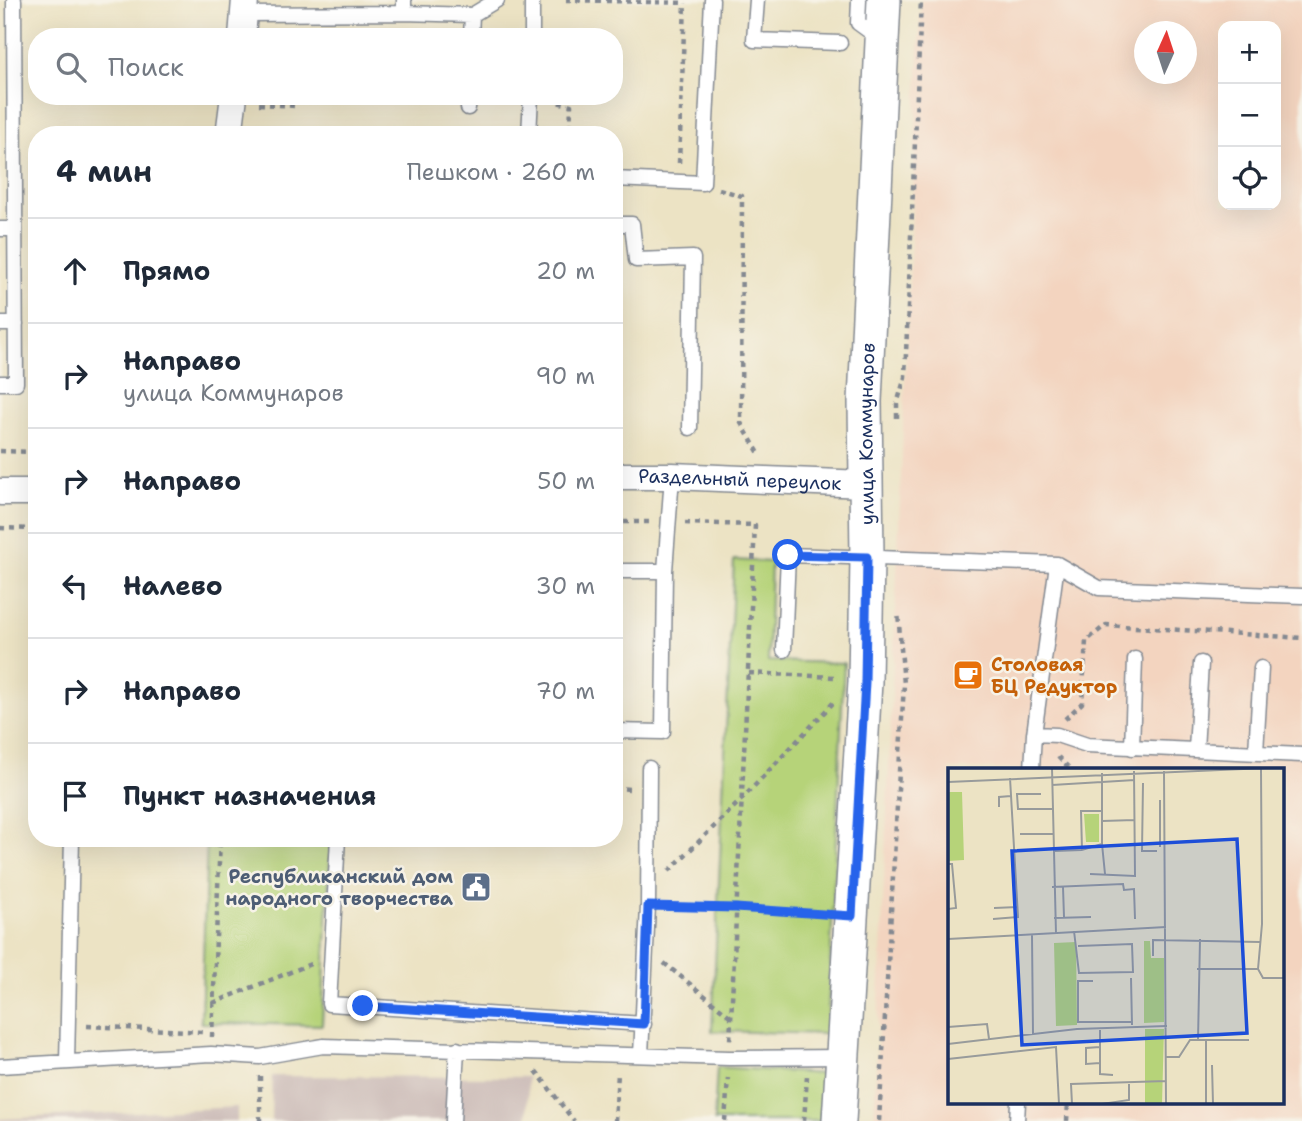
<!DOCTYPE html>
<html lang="ru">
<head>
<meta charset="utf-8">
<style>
	:root { --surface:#fff; --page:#f2f2f3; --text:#1f2937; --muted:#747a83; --line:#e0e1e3 }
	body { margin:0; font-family:"Shantell Sans",sans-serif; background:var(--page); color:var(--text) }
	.controls { position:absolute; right:21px; top:21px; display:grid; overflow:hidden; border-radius:14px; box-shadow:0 7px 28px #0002 }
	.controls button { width:63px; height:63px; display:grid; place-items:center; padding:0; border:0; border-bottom:2px solid var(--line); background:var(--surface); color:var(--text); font:35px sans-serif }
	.compass { position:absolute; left:1134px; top:21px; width:63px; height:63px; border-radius:50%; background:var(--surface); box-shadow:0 7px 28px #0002; rotate:3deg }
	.stop { position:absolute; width:21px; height:21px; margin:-16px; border:5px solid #2563eb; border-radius:50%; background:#fff }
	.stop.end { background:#2563eb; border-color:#fff; box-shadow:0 2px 7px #0008 }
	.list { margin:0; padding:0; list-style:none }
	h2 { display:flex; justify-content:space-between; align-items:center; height:91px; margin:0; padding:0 28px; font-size:30px }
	h2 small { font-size:23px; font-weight:400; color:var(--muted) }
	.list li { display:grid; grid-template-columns:46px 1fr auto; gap:21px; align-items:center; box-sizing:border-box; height:105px; padding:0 28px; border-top:2px solid var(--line) }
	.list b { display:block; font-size:26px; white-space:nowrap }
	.list p { margin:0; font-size:23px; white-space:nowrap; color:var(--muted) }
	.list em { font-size:23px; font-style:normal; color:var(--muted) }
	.icon { flex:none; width:38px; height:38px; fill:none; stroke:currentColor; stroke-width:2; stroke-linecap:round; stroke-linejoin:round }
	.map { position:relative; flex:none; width:1302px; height:1121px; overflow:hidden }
	.search { position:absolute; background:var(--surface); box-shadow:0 7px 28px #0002; left:28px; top:28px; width:595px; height:77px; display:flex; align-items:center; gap:18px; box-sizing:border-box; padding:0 24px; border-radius:28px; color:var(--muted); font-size:26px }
	.panel { position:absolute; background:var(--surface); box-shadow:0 7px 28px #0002; left:28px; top:126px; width:595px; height:721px; border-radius:28px }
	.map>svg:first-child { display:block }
</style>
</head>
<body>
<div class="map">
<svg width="1302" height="1121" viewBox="0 0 1302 1121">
	<rect width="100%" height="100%" fill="#f7f3e8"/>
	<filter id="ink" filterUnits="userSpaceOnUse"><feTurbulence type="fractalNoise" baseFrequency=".0143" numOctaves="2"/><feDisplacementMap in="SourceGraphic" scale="14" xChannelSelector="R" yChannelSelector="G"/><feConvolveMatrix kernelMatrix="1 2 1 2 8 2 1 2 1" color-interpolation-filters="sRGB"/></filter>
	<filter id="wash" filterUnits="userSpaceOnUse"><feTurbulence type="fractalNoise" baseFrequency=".00686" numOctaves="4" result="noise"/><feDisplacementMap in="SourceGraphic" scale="28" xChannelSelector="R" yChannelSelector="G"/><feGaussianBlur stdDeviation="1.57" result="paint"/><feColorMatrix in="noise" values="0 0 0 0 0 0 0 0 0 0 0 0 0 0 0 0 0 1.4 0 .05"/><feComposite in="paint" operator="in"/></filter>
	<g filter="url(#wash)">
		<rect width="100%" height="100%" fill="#ece3c4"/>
		<path fill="#f3d4bf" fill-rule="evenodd" d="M921 0H1302V1121H874ZM1223 26H1276V205H1223ZM1144 32H1186V74H1144ZM950 769H1283V1102H950Z"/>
		<path fill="#cfc0bb" d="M272 1076 528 1077 527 1121H271Z
			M237 1107V1121H0V1119Z"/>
		<path fill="#b6d379" stroke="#68816c" stroke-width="2" d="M734 560 771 562 768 661 844 663 827 1034 712 1031Z
			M207 838H331L322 1025 201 1023Z
			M717 1067 823 1074 820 1121H714Z"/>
	</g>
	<g filter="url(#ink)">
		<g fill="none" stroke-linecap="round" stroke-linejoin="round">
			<g stroke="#848991" stroke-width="17">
				<path id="service" d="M404 0V13L472 15 497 0
					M532 0V37
					M757 0 754 40 840 43
					M859 0 858 23 880 39
					M245 14 404 13
					M471 37 472 15
					M468 108 469 96
					M529 135 531 96
					M614 179 703 183 712 0
					M614 224H632L636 260 693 258 690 428
					M0 229H15
					M0 324H16
					M0 383H16L14 0
					M614 571H665L663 732 614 731
					M665 571 672 476
					M784 650 788 555 1057 564 1099 588 1302 596
					M1034 734 1057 735 1087 745 1302 755
					M1132 748 1135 659
					M1196 750 1201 663
					M1256 752 1261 668
					M1032 769 1034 734 1057 564
					M338 838 329 1004 644 1024
					M641 1055 648 906 649 768
					M67 1062 72 838
					M0 1066 211 1054 260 1057 323 1046 729 1058 844 1057
					M453 1121 457 1049
					M1017 1121 1018 1102"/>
			</g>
			<g stroke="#848991" stroke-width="29">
				<g id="minor">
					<path d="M242 37 245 0"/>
					<path d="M229 135 234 96"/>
					<path id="s1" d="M614 476H672L865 484"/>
					<path d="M0 492H37"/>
				</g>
			</g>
			<g stroke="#848991" stroke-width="36">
				<g id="tertiary">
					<path id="s2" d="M839 1121 865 682 867 557 865 401 884 0"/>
				</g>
			</g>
			<path stroke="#848991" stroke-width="4.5" stroke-dasharray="5 5" stroke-linecap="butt" d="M566 0 686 3
				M552 96 556 102 571 105 570 135
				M259 104 296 106
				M679 163 685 3
				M719 189 742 196 741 423 760 455
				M897 418V404L905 377 921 0
				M0 451 37 452
				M614 522H652
				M685 523 755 525 730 1041
				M0 528 37 529
				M749 673 836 677
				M1065 719 1082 703 1086 641 1106 625 1302 638
				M1058 757 1070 769
				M614 788 631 789
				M669 871 741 800 834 702
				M668 906 823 914
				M664 963 731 1017
				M213 1003 313 963
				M87 1026 204 1032
				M212 1037 220 838
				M536 1071 574 1121
				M260 1121V1076
				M615 1121 618 1073
				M725 1121 728 1078
				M804 1121 807 1076
				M879 1121 904 684 898 612
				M1067 1121 1068 1102"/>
			<use href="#service" stroke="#fff" stroke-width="14"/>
			<use href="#minor" stroke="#fff" stroke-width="26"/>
			<use href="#tertiary" stroke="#fff" stroke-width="33"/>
		</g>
	</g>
	<g fill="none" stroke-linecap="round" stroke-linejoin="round" filter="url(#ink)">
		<path stroke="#2563eb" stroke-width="9" d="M363 1006 644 1024 648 906 736 908 852 916 865 682 867 557 788 555"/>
	</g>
	<defs>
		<g id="cafe-square" transform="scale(1.575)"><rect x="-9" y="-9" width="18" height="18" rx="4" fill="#e8710a" stroke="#f7f3e8"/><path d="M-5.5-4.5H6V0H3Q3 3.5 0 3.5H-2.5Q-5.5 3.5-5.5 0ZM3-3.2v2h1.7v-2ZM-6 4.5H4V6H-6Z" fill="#fff"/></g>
		<g id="civic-square" transform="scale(1.575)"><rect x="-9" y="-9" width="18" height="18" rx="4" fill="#5c6f8a" stroke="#f7f3e8"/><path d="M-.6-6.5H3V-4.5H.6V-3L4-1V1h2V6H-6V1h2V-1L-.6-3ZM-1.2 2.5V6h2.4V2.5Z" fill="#fff"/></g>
	</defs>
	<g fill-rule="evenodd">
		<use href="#cafe-square" x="968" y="675"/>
		<use href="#civic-square" x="476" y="887"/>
	</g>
	<g text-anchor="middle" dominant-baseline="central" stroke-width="5" stroke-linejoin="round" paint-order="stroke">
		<g font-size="19" fill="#1b2f5e" stroke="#f7f3e8">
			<text stroke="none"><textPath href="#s2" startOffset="688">улица Коммунаров</textPath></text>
			<text stroke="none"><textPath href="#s1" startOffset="126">Раздельный переулок</textPath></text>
		</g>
		<g font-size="19" font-weight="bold" fill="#c56008" stroke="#f7f3e8" text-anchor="start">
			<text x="991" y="664">Столовая<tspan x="991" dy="22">БЦ Редуктор</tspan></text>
		</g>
		<g font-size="19" font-weight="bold" fill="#4e5e75" stroke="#f7f3e8" text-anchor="end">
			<text x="453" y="876">Республиканский дом<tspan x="453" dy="22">народного творчества</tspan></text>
		</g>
	</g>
	<g transform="translate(948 768)">
		<rect width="336" height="336" fill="#ece3c4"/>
		<path d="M0 24H14L16 92 0 93ZM136 46H151V74H138ZM196 173H202L203 190H216V254L196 255ZM128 174 129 257 108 258 106 175ZM197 261H216L214 336H197Z" fill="#b6d379"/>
		<path fill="none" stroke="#989b9b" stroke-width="2" d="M104 0 108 166M216 3 218 336M0 14 318 0M195 15 194 83H209M104 17 187 12M93 26H69L70 41H105M212 32V79M51 39V29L63 28M154 43H133L134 82 154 76V5M154 53 187 52M72 66H106M154 76 157 106M106 83 134 82M0 96H4L8 140 0 141M142 106 187 108 186 3M104 119 175 116 176 122 186 121 187 151M115 119 116 149M46 140 70 139M106 150 143 149M45 151 70 149 62 10M126 163 131 205 185 204 184 176 130 178M84 167 85 266M0 171 218 159M205 188V172L312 174M249 201H310L314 156 313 0M310 201 315 210H336M183 210 184 257M145 213H130V254H184M0 259 39 256 41 271M152 260V306L165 307M250 273 252 171M258 273V336M0 276 129 261 219 258M218 289H231L242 272H301M0 291 108 279 111 336M152 295 138 296V280L152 279M264 297 265 336M124 336 123 316 218 313M154 336 181 332V314"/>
		<path fill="#1d4ed8" fill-opacity="0.15" stroke="#1d4ed8" stroke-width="3.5" d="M289 71 299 265 74 277 64 83Z"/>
		<rect width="336" height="336" fill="none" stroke="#1b2f5e" stroke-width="3.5"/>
	</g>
</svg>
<div class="controls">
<button>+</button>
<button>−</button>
<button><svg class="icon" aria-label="locate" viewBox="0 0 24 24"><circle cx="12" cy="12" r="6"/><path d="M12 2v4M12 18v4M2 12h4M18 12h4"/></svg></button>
</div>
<svg class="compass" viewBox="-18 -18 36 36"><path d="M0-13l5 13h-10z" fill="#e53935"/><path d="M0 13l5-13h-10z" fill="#747a83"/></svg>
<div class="stop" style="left:788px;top:555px"></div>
<div class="stop end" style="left:363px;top:1006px"></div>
<div class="search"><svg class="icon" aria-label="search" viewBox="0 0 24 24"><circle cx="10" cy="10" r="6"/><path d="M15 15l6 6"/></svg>Поиск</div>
<section class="panel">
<h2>4 мин<small>Пешком · 260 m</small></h2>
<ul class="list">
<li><svg class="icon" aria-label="ahead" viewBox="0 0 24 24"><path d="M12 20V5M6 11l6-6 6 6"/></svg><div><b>Прямо</b></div><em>20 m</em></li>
<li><svg class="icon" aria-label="right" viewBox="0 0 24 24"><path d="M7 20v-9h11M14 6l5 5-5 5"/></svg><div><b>Направо</b><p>улица Коммунаров</p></div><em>90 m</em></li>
<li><svg class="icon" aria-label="right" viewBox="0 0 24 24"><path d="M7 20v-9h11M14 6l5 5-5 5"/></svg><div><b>Направо</b></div><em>50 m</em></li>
<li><svg class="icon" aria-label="left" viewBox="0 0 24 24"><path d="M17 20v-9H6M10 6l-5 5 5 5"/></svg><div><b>Налево</b></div><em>30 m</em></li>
<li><svg class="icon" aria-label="right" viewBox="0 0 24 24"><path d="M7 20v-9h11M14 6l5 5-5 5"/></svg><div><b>Направо</b></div><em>70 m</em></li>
<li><svg class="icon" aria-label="arrive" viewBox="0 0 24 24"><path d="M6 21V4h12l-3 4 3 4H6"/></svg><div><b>Пункт назначения</b></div></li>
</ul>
</section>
</div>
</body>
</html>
